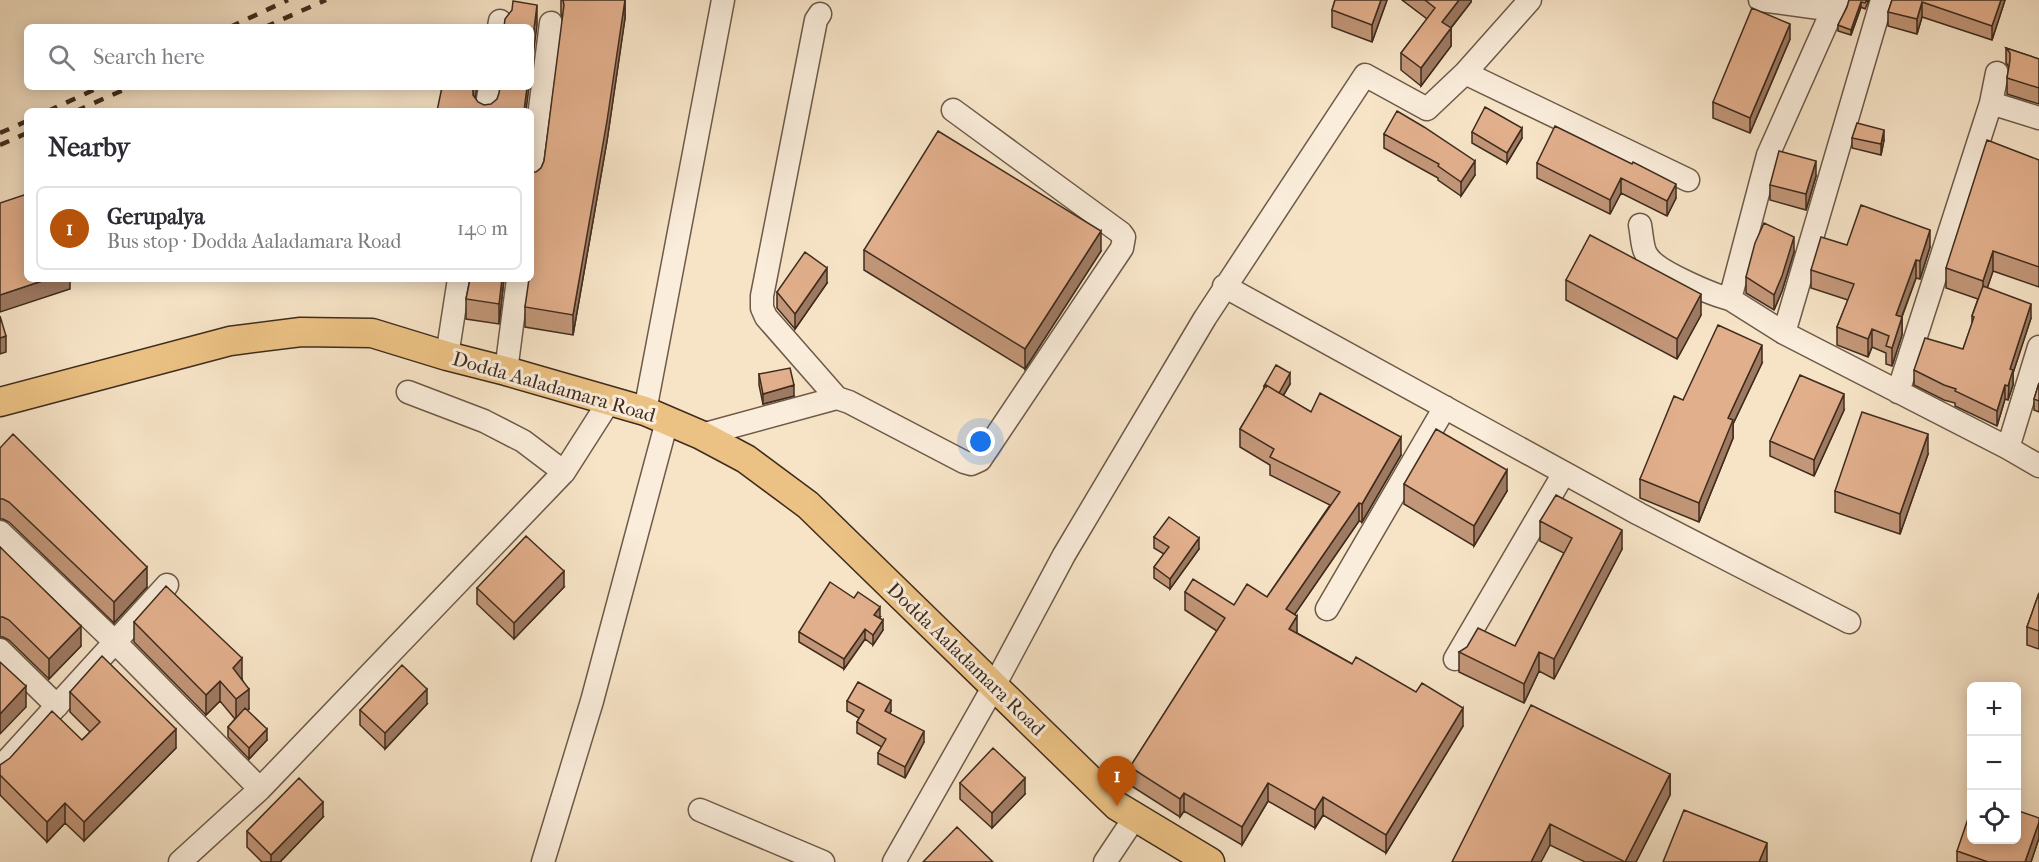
<!DOCTYPE html>
<html lang="en">
<head>
<meta charset="utf-8">
<style>
	:root { --surface:#fff; --page:#f2f2f3; --text:#2b2b33; --muted:#7c7c81; --line:#e1e1e2; --accent:#b45309 }
	body { margin:0; font-family:"IM FELL French Canon",serif; background:var(--page); color:var(--text) }
	.controls { position:absolute; right:18px; bottom:18px; display:grid; overflow:hidden; border-radius:9px; box-shadow:0 3px 15px #0003 }
	.controls button { width:54px; height:54px; display:grid; place-items:center; padding:0; border:0; border-bottom:2px solid var(--line); background:var(--surface); color:var(--text); font:30px sans-serif }
	.you { position:absolute; left:981px; top:442px; width:21px; height:21px; margin:-15px; border:4px solid #fff; border-radius:50%; background:#1a73e8; box-shadow:0 0 0 9px #1a73e833 }
	.badge { display:grid; place-items:center; width:39px; height:39px; border-radius:50%; background:var(--accent); color:#fff; font-size:20px; font-weight:700 }
	.pin { position:absolute; translate:-50% -50px; filter:drop-shadow(0 2px 3px #0008) }
	.pin::after { content:''; position:absolute; top:32px; width:21px; height:18px; background:inherit; clip-path:polygon(0 0,100% 0,50% 100%) }
	.list { margin:0; padding:0; list-style:none }
	h2 { display:flex; justify-content:space-between; align-items:center; height:78px; margin:0; padding:0 24px; font-size:26px }
	h2 small { font-size:20px; font-weight:400; color:var(--muted) }
	.list li { display:grid; grid-template-columns:39px 1fr auto; gap:18px; align-items:center; box-sizing:border-box; height:84px; margin:0 12px 12px; padding:0 12px; border:2px solid var(--line); border-radius:9px }
	.list b { display:block; font-size:22px; white-space:nowrap }
	.list p { margin:0; font-size:20px; white-space:nowrap; color:var(--muted) }
	.list em { font-size:20px; font-style:normal; color:var(--muted) }
	.icon { flex:none; width:33px; height:33px; fill:none; stroke:currentColor; stroke-width:2; stroke-linecap:round; stroke-linejoin:round }
	.map { position:relative; flex:none; width:2039px; height:862px; overflow:hidden }
	.search { position:absolute; background:var(--surface); box-shadow:0 3px 15px #0003; left:24px; top:24px; width:510px; height:66px; display:flex; align-items:center; gap:15px; box-sizing:border-box; padding:0 21px; border-radius:9px; color:var(--muted); font-size:22px }
	.panel { position:absolute; background:var(--surface); box-shadow:0 3px 15px #0003; left:24px; top:108px; width:510px; height:174px; border-radius:9px }
	.map>svg:first-child { display:block }
</style>
</head>
<body>
<div class="map">
<svg width="2039" height="862" viewBox="0 0 2039 862">
	<rect width="100%" height="100%" fill="#f7e4c7"/>
	<filter id="stains"><feTurbulence type="fractalNoise" baseFrequency=".00333" numOctaves="4"/><feColorMatrix values="0 0 0 0 .2 0 0 0 0 .09 0 0 0 0 .02 0 0 0 .5 -.17"/></filter>
	<radialGradient id="worn" r=".72"><stop offset=".6" stop-color="#630" stop-opacity="0"/><stop offset="1" stop-color="#630" stop-opacity=".3"/></radialGradient>
	<g fill="none" stroke-linecap="round" stroke-linejoin="round">
		<g stroke="#6d5a48" stroke-width="25">
			<path id="minor" d="M1760 0 1834 10
				M1837 0 1768 155 1730 299 1784 333 2008 448 2039 466
				M820 14 816 20 762 296V308L766 317 837 398
				M499 27 500 21
				M1465 73 1688 180
				M1991 103 2039 118
				M486 111 490 87
				M531 179 551 23
				M1640 225C1642 235 1642 250 1648 257 1658 272 1713 295 1730 299
				M1224 286 1639 514 1849 622
				M1784 333 1882 0
				M447 356 459 279
				M506 371 518 279
				M408 392 484 421 523 441 564 472
				M1898 392 1991 103 1997 73
				M645 411 723 0
				M701 435 837 398 849 402 964 462 971 464 980 460 1122 248 1124 237 1121 233 953 110
				M2008 448 2039 347
				M0 532 115 642 260 789
				M1327 609 1445 407
				M0 650 57 706
				M1455 659 1564 473
				M0 768 167 585
				M700 810 823 862
				M180 862 260 789 564 472 610 400
				M543 862 592 701 667 421
				M894 862 994 686 1064 555 1205 318 1365 75 1427 109 1465 73 1530 0
				M1105 862 1135 817"/>
		</g>
		<g stroke="#3f2c1e" stroke-width="31">
			<path id="major" d="M0 402 230 341 301 332 372 333 447 356 506 371 645 411 701 435 746 459 808 505 1117 806 1210 862"/>
		</g>
		<use href="#minor" stroke="#faeddb" stroke-width="22"/>
		<use href="#major" stroke="#ecc284" stroke-width="28"/>
		<path stroke="#3f2c1e" stroke-width="4.5" stroke-dasharray="10 10" stroke-linecap="butt" d="M230 27 288 0
			M265 27 326 0
			M48 111 100 87
			M76 111 130 87
			M0 133 27 121
			M0 145 27 133"/>
	</g>
	<path fill="#c29678" stroke="#3f2c1e" stroke-width="1.5" d="M561 0H625V18L607 141 573 335 525 327V307L531 279 536 172 541 168 544 161 563 19 561 14Z
		M1335 0H1387L1372 42 1332 27V10Z
		M1402 0H1471V2L1451 28V46L1421 86 1401 70V53L1427 19Z
		M1869 0 1865 9 1861 7 1851 35 1838 31V25L1847 7Z
		M1892 0H2005L1992 40 1922 17 1917 34 1888 26V12Z
		M1790 39 1750 133 1713 118V102Z
		M2006 48 2039 59V104L2007 94V78L2009 67 2006 63Z
		M1472 132 1522 138 1507 163 1472 143Z
		M1384 134 1475 175 1461 196 1438 180V178L1384 148Z
		M1852 138 1884 140 1881 155 1852 148Z
		M2039 160V287L1993 271 1987 288 2031 318 2013 373V385L2008 400 2005 399 1997 426 1955 406V403L1944 400 1914 385V370L1963 349 1972 324V316L1978 299 1946 288V268Z
		M1537 163 1632 164 1676 198 1667 216 1621 193 1610 214 1537 178Z
		M1816 176 1806 210 1770 200V185Z
		M1847 245 1930 247 1920 279 1916 278 1902 317V335L1892 366 1886 364V353L1872 347 1868 357 1837 345V327L1848 300 1811 288V270Z
		M864 250 1101 251 1025 369 864 270Z
		M1794 252 1782 291 1774 310 1746 293V277Z
		M470 279H504L499 324 466 319V299Z
		M1566 280 1701 315 1677 359 1566 300Z
		M827 283 795 329 777 308V292Z
		M1762 363 1733 424V438L1699 522 1640 498V479L1683 400Z
		M759 374 794 396 763 404 759 385Z
		M2039 383V412L2034 410V399Z
		M1290 384 1283 396 1311 412 1401 455 1362 522 1359 521 1294 615 1297 633 1463 726 1386 853 1323 815 1315 828 1268 801 1242 845 1184 811 1180 817 1130 785V767L1217 631 1185 610V592L1234 605 1267 597 1330 505 1270 475V465L1240 447V429L1264 390V386Z
		M1844 410 1814 476 1770 456V441Z
		M0 448 147 587 114 623 9 522 3 519H0Z
		M1928 454 1900 534 1835 512V491Z
		M1404 484 1507 491 1474 546 1404 504Z
		M1540 521 1622 549 1554 679 1539 671 1524 703 1459 672V652L1515 646 1564 553 1540 541Z
		M1154 537 1199 549 1170 589 1154 578V567L1164 554 1154 548Z
		M0 547 81 646 49 679 9 640 3 637H0Z
		M564 587 514 639 477 604V588Z
		M2039 593V649L2027 645V627Z
		M880 617 879 618 883 630 873 645 865 639 844 669 799 642V632Z
		M134 622 242 678 249 709 247 710 267 740 249 759 228 737V727L235 719 220 701 206 715 134 642Z
		M70 692 176 748 84 841 65 823 47 842 0 795V765L82 740 90 732 70 712Z
		M847 701 891 711 889 713 924 742 905 778 878 764V753L882 747 857 733V722L859 718 847 711Z
		M427 704 385 749 360 725V710Z
		M1670 774V795L1636 862H1585L1550 845 1452 862Z
		M960 783 1025 794 992 828 960 799Z
		M323 817 280 862H262L247 847V831Z
		M2039 838 2031 862H1957V851Z"/>
	<path fill="#9e7a62" stroke="#3f2c1e" stroke-width="1.5" d="M625 0V18L607 141 573 335V315Z
		M1381 0H1387L1372 42V25Z
		M1459 0H1471V2L1442 39V22Z
		M2001 0H2005L1992 40V26Z
		M1861 2V7L1851 35V30Z
		M1922 2V17L1917 34V19Z
		M537 5V25L531 73V53Z
		M1790 24V39L1750 133V118Z
		M1451 28V46L1421 86V68Z
		M473 87H477L473 109Z
		M527 87H529L526 111H524Z
		M1522 128V138L1507 163V153Z
		M1884 130V140L1881 155V144Z
		M1475 161V175L1461 196V182Z
		M1816 161V176L1806 210V194Z
		M1621 178V193L1610 214V200Z
		M1676 184V198L1667 216V201Z
		M1930 230V247L1920 279V261Z
		M1101 231V251L1025 369V349Z
		M1794 237V252L1782 291 1774 310V295Z
		M1993 251V271L1983 301V281Z
		M1916 260V278L1896 332V315Z
		M827 268V283L795 329V314Z
		M48 279H70V289L0 312V295Z
		M502 279H504L499 324V304Z
		M1701 294V315L1677 359V339Z
		M2031 304V318L2013 373V385L2008 400 2010 369Z
		M1902 317V335L1892 366V348Z
		M1872 329V347L1868 357V339Z
		M6 336V352L0 354V338Z
		M1762 345V363L1733 424V438L1699 522V503L1728 418Z
		M1290 373V384L1278 404V394Z
		M794 385V396L763 404V394Z
		M2005 385V399L1997 426V411Z
		M1844 394V410L1814 476V460Z
		M1928 434V454L1900 534V514Z
		M1401 437V455L1362 522V504Z
		M1507 470V491L1474 546V526Z
		M1359 503V521L1286 627V609Z
		M1622 530V549L1554 679V659Z
		M1199 538V549L1170 589V579Z
		M147 567V587L114 623V602Z
		M564 571V587L514 639V623Z
		M880 607V617L874 625V615Z
		M1297 616V634L1289 629Z
		M883 620V630L873 645V635Z
		M81 626V646L49 679V659Z
		M865 629V639L844 669V659Z
		M1539 652V671L1524 703V684Z
		M242 658V678L233 688V668Z
		M220 681V701L206 715V695Z
		M26 686V707L0 734V714Z
		M249 689V709L236 719V699Z
		M427 689V704L385 749V733Z
		M891 700V711L885 721V711Z
		M1463 708V726L1386 853V835Z
		M176 729V748L84 841V822Z
		M267 729V740L249 759V748Z
		M924 731V742L905 778V767Z
		M1670 774V795L1636 862H1625Z
		M1025 778V794L992 828V813Z
		M1268 783V801L1242 845V827Z
		M1184 793V811L1180 817V799Z
		M1323 797V815L1315 828V810Z
		M323 802V817L280 862H271V855Z
		M65 803V823L47 842V822Z
		M2039 822V838L2031 862H2025Z
		M1550 824V845L1541 862H1531Z
		M1767 843V862H1759Z"/>
	<path fill="#e2af8c" stroke="#3f2c1e" stroke-width="1.5" d="M563 0H625L607 121 573 315 525 307 529 279H531V172H536L541 168 544 161 564 5Z
		M1335 0H1381L1372 25 1332 10Z
		M1425 0H1459L1442 22 1451 28 1421 68 1401 53 1435 8Z
		M1849 0H1867L1865 3 1861 2 1851 30 1838 25 1847 7Z
		M1892 0H2001L1992 26 1922 2 1917 19 1888 12Z
		M513 1 537 5 531 53V27H504L505 19 512 10Z
		M1752 8 1790 24 1750 118 1713 102Z
		M2006 48 2039 59V88L2007 78 2010 60V53Z
		M442 87H473V95L478 102 484 105 491 104 497 99 499 93 500 87H527L524 111H437Z
		M1485 107 1522 128 1507 153 1472 132Z
		M1397 111 1424 127 1475 161 1461 182 1438 166 1439 164 1384 134Z
		M1857 123 1884 130 1881 144 1852 138Z
		M1555 126 1632 164 1633 162 1676 184 1667 201 1621 178 1610 200 1537 163Z
		M938 131 1101 231 1025 349 864 250Z
		M1987 140 2039 160V267L1993 251 1983 281 1946 268Z
		M1779 151 1816 161 1806 194 1770 185Z
		M27 194V279H48L0 295V203Z
		M1861 205 1930 230 1920 261 1916 260 1896 315 1902 317 1892 348 1886 346 1889 336 1872 329 1868 339 1837 327 1854 284 1811 270 1821 237 1847 245Z
		M1764 223 1794 237 1782 276 1774 295 1746 277 1755 243Z
		M1590 235 1701 294 1677 339 1566 280Z
		M805 252 827 268 795 314 777 292Z
		M470 279H502L499 304 466 299Z
		M1983 286 2031 304 2010 369 2013 370 2008 386 2005 385 1997 411 1955 391 1956 389 1944 385 1914 370 1925 338 1963 349 1974 317 1972 316Z
		M0 316 6 336 0 338Z
		M1718 325 1762 345 1728 418 1733 420 1699 503 1640 479 1674 396 1683 400Z
		M1276 365 1290 373 1279 393 1266 385V387L1264 386Z
		M790 368 794 385 763 394 759 374Z
		M1800 375 1844 394 1814 460 1770 441Z
		M2039 383V401L2034 399Z
		M1266 385 1311 412 1320 393 1401 437 1362 504 1359 503 1286 609 1297 616 1289 629 1352 664 1356 657 1416 692 1422 683 1463 708 1386 835 1323 797 1315 810 1268 783 1242 827 1184 793 1180 799 1130 767 1225 618 1185 592 1193 579 1234 605 1247 584 1267 597 1340 492 1270 457 1274 449 1240 429Z
		M1862 412 1928 434 1900 514 1835 491Z
		M1436 429 1507 470 1474 526 1404 484Z
		M13 434 147 567 114 602 9 502 3 499H0V448Z
		M1556 495 1622 530 1554 659 1539 652 1524 684 1459 652 1467 647 1478 628 1515 646 1572 538 1540 521Z
		M1169 517 1199 538 1170 579 1154 567 1169 547 1154 537Z
		M526 536 564 571 514 623 477 588Z
		M0 547 81 626 49 659 9 620 3 617H0Z
		M830 582 854 598 858 592 880 607 874 615 883 620 873 635 865 629 844 659 799 632Z
		M166 586 242 658 233 668 249 689 236 699 220 681 206 695 134 622Z
		M2039 593V631L2027 627Z
		M102 656 176 729 84 822 65 803 47 822 0 775V765L10 758 52 711 82 740 100 722 70 692Z
		M0 662 26 686 0 714Z
		M402 665 427 689 385 733 360 710Z
		M858 682 891 700 885 711 924 731 905 767 878 753 886 739 857 722 864 710 847 701Z
		M1531 705 1670 774 1625 862 1550 824 1531 862H1452Z
		M245 708 267 729 249 748 228 727Z
		M993 748 1025 778 992 813 960 783Z
		M299 778 323 802 271 855 247 831Z
		M1684 810 1767 843 1759 862H1663Z
		M1971 810V840H2016V810L2039 818V822L2025 862H1988L1957 851Z
		M957 827 993 862H923Z"/>
	<g text-anchor="middle" dominant-baseline="central" stroke-width="6" stroke-linejoin="round" paint-order="stroke">
		<g font-size="20" fill="#3f2c1e" stroke="#faeddb">
			<text transform="translate(554 387) rotate(16)">Dodda Aaladamara Road</text>
			<text transform="translate(966 659) rotate(44)">Dodda Aaladamara Road</text>
		</g>
	</g>
	<rect width="100%" height="100%" filter="url(#stains)"/>
	<rect width="100%" height="100%" fill="url(#worn)"/>
</svg>
<div class="controls">
<button>+</button>
<button>−</button>
<button><svg class="icon" aria-label="locate" viewBox="0 0 24 24"><circle cx="12" cy="12" r="6"/><path d="M12 2v4M12 18v4M2 12h4M18 12h4"/></svg></button>
</div>
<div class="you"></div>
<div class="pin badge" style="left:1117px;top:806px">1</div>
<div class="search"><svg class="icon" aria-label="search" viewBox="0 0 24 24"><circle cx="10" cy="10" r="6"/><path d="M15 15l6 6"/></svg>Search here</div>
<section class="panel">
<h2>Nearby<small></small></h2>
<ul class="list">
<li><span class="badge">1</span><div><b>Gerupalya</b><p>Bus stop · Dodda Aaladamara Road</p></div><em>140 m</em></li>
</ul>
</section>
</div>
</body>
</html>
